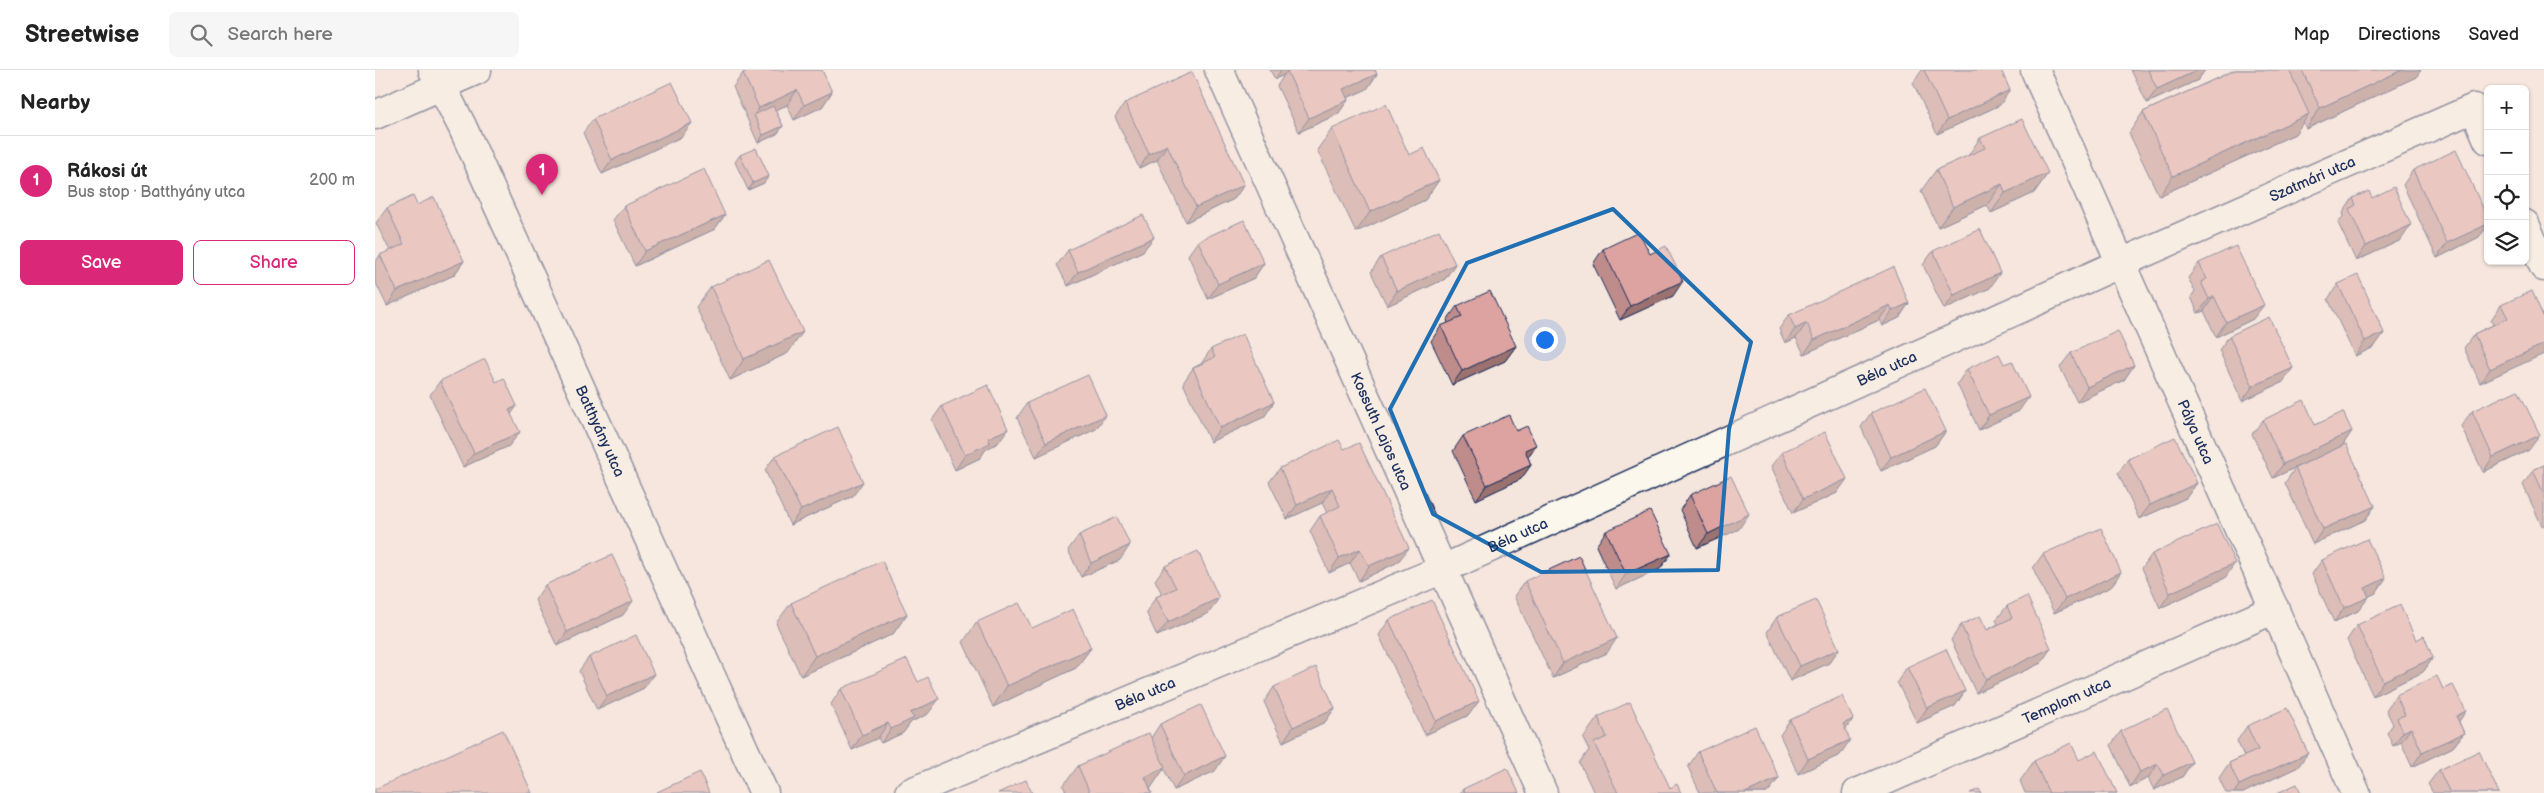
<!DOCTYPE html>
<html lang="en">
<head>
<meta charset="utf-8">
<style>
	:root { --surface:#fff; --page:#f6f6f6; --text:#222; --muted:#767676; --line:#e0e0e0; --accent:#db2777 }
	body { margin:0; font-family:"Balsamiq Sans",sans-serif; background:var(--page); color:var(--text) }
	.controls { position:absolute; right:15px; top:15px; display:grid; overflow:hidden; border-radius:8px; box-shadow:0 1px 4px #0004 }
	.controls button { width:45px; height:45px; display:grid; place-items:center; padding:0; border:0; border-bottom:1px solid var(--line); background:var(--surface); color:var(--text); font:25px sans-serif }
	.you { position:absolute; left:1169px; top:269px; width:18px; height:18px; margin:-12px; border:4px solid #fff; border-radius:50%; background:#1a73e8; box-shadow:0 0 0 8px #1a73e833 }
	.badge { display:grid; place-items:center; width:32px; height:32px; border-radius:50%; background:var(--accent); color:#fff; font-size:16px; font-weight:700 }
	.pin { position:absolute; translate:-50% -41px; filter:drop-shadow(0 1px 2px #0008) }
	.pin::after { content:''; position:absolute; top:26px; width:18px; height:15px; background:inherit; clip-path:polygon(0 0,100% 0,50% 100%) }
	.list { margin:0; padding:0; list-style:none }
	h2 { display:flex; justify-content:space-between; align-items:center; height:65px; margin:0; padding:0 20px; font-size:21px }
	h2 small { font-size:16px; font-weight:400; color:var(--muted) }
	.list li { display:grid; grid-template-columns:32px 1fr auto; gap:15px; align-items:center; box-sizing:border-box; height:90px; padding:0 20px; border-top:1px solid var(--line) }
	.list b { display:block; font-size:19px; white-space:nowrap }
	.list p { margin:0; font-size:16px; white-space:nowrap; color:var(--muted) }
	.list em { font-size:16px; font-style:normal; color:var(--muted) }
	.actions { display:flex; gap:10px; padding:15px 20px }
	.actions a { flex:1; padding:11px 0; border:1px solid var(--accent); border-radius:8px; text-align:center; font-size:18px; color:var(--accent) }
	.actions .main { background:var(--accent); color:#fff }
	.icon { flex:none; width:28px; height:28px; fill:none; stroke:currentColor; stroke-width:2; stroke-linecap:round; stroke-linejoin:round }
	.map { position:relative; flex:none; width:2169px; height:723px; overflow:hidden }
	header { display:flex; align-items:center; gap:30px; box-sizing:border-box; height:70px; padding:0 25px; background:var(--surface); border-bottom:1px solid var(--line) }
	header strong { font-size:24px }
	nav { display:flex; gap:28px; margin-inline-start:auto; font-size:18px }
	.search { width:350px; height:45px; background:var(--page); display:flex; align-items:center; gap:12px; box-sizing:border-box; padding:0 18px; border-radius:8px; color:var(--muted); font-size:19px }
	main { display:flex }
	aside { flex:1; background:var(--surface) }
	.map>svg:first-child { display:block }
</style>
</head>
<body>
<header>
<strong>Streetwise</strong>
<div class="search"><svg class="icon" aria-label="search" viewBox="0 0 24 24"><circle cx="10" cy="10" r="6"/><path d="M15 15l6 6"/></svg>Search here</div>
<nav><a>Map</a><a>Directions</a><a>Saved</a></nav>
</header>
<main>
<aside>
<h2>Nearby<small></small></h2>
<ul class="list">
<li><span class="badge">1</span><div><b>Rákosi út</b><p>Bus stop · Batthyány utca</p></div><em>200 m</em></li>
</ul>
<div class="actions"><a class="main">Save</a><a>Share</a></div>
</aside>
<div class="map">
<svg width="2169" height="723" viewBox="0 0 2169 723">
	<rect width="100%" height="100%" fill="#f5e6dd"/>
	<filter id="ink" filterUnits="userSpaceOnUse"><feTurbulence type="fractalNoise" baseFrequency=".02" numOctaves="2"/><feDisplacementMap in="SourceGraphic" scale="10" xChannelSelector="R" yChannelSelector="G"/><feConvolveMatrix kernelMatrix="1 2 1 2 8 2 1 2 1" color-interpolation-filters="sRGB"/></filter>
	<g filter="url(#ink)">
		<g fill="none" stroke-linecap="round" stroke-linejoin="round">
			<g stroke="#1b2f5e" stroke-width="31">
				<g id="minor">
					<path id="s1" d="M844 0 1168 723"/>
					<path id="s2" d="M1660 0 1981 723"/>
					<path d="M2150 154 2169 197"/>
					<path id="s3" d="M534 723 1068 499 1746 193 2099 38 2113 70"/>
					<path id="s4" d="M1482 723 1900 539"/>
				</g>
			</g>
			<g stroke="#1b2f5e" stroke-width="31">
				<g id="tertiary">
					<path id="s5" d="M58 0 87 56 389 723"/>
				</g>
			</g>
			<g stroke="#1b2f5e" stroke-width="31">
				<path id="secondary" d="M0 45 102 0"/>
			</g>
			<use href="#minor" stroke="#fbf7ec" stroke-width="28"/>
			<use href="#tertiary" stroke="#fbf7ec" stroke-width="28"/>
			<use href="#secondary" stroke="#fbf7ec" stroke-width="28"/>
		</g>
		<path fill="#be8c8a" stroke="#1b2f5e" d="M895 0H1000L1002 4 992 19 972 28 973 30 963 44 924 62 902 16 909 5 900 9Z
			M1547 0H1626L1625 35 1562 64 1538 13Z
			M1756 0H1830L1823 10 1772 33Z
			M1860 0H2046L2041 7 1931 59 1928 52 1920 64 1784 126 1754 63 1768 42Z
			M368 3 457 22 447 37 419 50 412 35 400 40 408 56 402 64 383 73 358 17Z
			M750 33 869 115 859 129 811 152 782 90 764 98 740 47Z
			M218 49 306 67 227 104 208 63Z
			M957 59 1064 110 1050 130 981 162 942 80Z
			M1605 68 1673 103 1659 123 1616 143 1612 135 1563 157 1546 121 1561 100 1593 86Z
			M365 85 389 113 373 120 360 92Z
			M2038 100 2104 167 2062 188 2028 115Z
			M1978 128H1997L2026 170 1981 191 1963 153 1969 145 1968 143Z
			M42 135 89 191 79 205 12 236 0 211V193L5 185 15 181 1 153 12 138Z
			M249 136 340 159 260 196 238 150Z
			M779 167 768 181 693 216 682 195 693 180Z
			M823 171 889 193 879 208 833 229 813 185Z
			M1228 179 1275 184 1298 226 1245 250 1218 194Z
			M1558 181 1615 218 1569 239 1548 195Z
			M1006 187 1080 194 1070 209 1012 236 996 202Z
			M1824 193 1878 249 1841 267 1829 241 1823 243 1816 227 1820 221 1813 208Z
			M1963 214 2009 263 1999 277 1980 286 1953 229Z
			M336 217 413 283 355 310 321 237Z
			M1534 233 1524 248 1507 256 1504 250 1429 284 1421 268 1410 273 1404 259 1414 245Z
			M2126 235 2169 248V283L2105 313 2089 278 2099 264 2118 255 2116 250Z
			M1082 236 1141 276 1130 291 1077 315 1056 271 1066 256 1073 253 1072 250Z
			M1854 266 1908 312 1867 331 1844 280Z
			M836 279 899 332 889 347 835 372 808 313 818 298 826 294Z
			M1696 283 1759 295 1749 310 1702 332 1685 297Z
			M1592 299 1644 341 1604 360 1582 314Z
			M65 311 136 344 134 376 88 397 55 325Z
			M652 333 721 359 661 387 642 348Z
			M567 336 623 373 611 379 605 388 580 400 557 350Z
			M2097 341 2154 380 2108 402 2086 356Z
			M1496 343 1571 361 1560 376 1506 401 1486 357Z
			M1888 350 1940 355 1977 361 1967 376 1898 408 1877 364Z
			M1141 361 1161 375 1153 387 1156 395 1146 409 1101 430 1078 381 1088 366Z
			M969 379 1023 492 984 511 975 493 954 503 935 461 945 446 952 443 947 433 912 449 894 412 905 398Z
			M1407 382 1462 423 1418 443 1396 396Z
			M400 386 478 426 415 455 390 400Z
			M1753 389 1822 413 1811 428 1764 449 1743 403Z
			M2169 395V455L2167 456 2148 415 2158 400Z
			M1920 398 2000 436 1990 450 1938 474 1910 413Z
			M1315 425 1364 459 1322 478 1305 440Z
			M1231 461 1296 484 1285 499 1241 519 1221 476Z
			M704 465 745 490 706 507 693 480Z
			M1668 484 1736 517 1679 543 1658 498Z
			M1777 484 1850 508 1785 538 1767 498Z
			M1947 490 2001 523 1994 526 1983 541 1959 552 1937 504Z
			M790 496 834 543 782 566 771 542 781 527 787 524 780 510Z
			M1150 511 1232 583 1178 608 1139 526Z
			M170 515 248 545 182 576 160 530Z
			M416 533 532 544 518 564 426 606 401 553Z
			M1632 536 1666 593 1601 623 1576 570 1586 555 1612 560 1623 554 1621 550Z
			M1402 547 1464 579 1454 593 1415 611 1392 562Z
			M1014 550 1094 645 1050 665 1004 565Z
			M602 552 657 558 716 578 701 598 618 637 588 572Z
			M1982 555 2041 570 2058 588 2048 602 1998 626 1972 570Z
			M214 587 269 618 222 640 204 601Z
			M1532 597 1590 621 1580 636 1542 653 1522 612Z
			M899 617 960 638 950 652 908 672 889 632Z
			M466 619 553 644 536 652 528 663 506 673 503 668 477 680 456 634Z
			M2021 625 2084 652 2089 663 2078 677 2037 697 2026 672 2018 676 2012 663 2018 654 2011 640Z
			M1223 647 1295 718 1306 723H1219L1205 693 1214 680 1208 668Z
			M1415 650 1470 660 1465 685 1423 704 1405 665Z
			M785 654 840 701 799 720 789 699 775 718 777 723H692L688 716 703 696 776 668Z
			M1872 656 1923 697 1868 723H1851L1844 708 1854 693 1869 686 1862 671Z
			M1746 661 1817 692 1807 707 1779 720 1773 708 1755 717 1736 675Z
			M1323 682 1404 708 1393 722 1392 723H1325L1313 697Z
			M1704 690 1742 723H1650L1645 711 1659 691Z
			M2064 700 2124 723H2058L2053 714Z
			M1088 719 1144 723H1085Z"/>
		<path fill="#9b7270" stroke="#1b2f5e" d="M906 0H919L912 1 909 5 900 9Z
			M1823 0H1830L1823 10 1772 33 1782 19Z
			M2027 0H2046L2041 7 1931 59 1945 38Z
			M1002 4 992 19 958 34 968 19Z
			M422 20 412 35 381 49 379 45 384 38Z
			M1635 20 1625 35 1562 64 1572 50Z
			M457 22 447 37 419 50 429 35Z
			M973 30 963 44 924 62 934 48Z
			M1934 44 1920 64 1784 126 1798 106Z
			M317 53 306 67 227 104 237 90Z
			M408 56 402 64 383 73 388 65Z
			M792 75 782 90 764 98 774 84Z
			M1673 103 1659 123 1616 143 1630 123Z
			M394 106 389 113 373 120 378 113Z
			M1064 110 1050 130 981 162 995 142Z
			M1627 114 1612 135 1563 157 1578 137Z
			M869 115 859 129 811 152 821 137Z
			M350 145 340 159 260 196 270 181Z
			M2113 154V156L2104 167 2062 188 2072 173Z
			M2036 155 2026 170 1981 191 1991 176Z
			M779 167 768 181 693 216 703 202Z
			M89 191 79 205 12 236 22 221Z
			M889 193 879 208 833 229 843 214Z
			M1080 194 1070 209 1012 236 1022 221Z
			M1625 203 1615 218 1569 239 1579 225Z
			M1308 211 1298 226 1245 250 1255 236Z
			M1839 226 1829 241 1823 243 1834 229Z
			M1534 233 1524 248 1507 256 1517 241Z
			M1515 235 1504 250 1429 284 1439 270Z
			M1889 235 1878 249 1841 267 1851 252Z
			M1432 253 1421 268 1410 273 1420 259Z
			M428 262 413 283 355 310 369 289Z
			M2009 263 1999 277 1980 286 1990 271Z
			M2169 274V284L2105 313 2115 299Z
			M1141 276 1130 291 1077 315 1087 301Z
			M1759 295 1749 310 1702 332 1712 317Z
			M1918 298 1908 312 1867 331 1878 316Z
			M1654 327 1644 341 1604 360 1614 345Z
			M899 332 889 347 835 372 845 358Z
			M142 336 132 350 134 340Z
			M731 345 721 359 661 387 671 373Z
			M633 359 623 373 611 379 605 388 580 400 590 385 613 368Z
			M1571 361 1560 376 1506 401 1516 387Z
			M1977 361 1967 376 1898 408 1908 394Z
			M145 362 134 376 88 397 99 383Z
			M2165 365 2154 380 2108 402 2118 387Z
			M1161 375 1151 390 1150 380Z
			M1156 395 1146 409 1101 430 1112 415Z
			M1472 409 1462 423 1418 443 1428 429Z
			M488 412 478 426 415 455 426 440Z
			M1822 413 1811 428 1764 449 1775 435Z
			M957 418 947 433 912 449 922 435Z
			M2000 436 1990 450 1938 474 1948 459Z
			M1374 444 1364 459 1322 478 1333 464Z
			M755 475 745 490 706 507 716 493Z
			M1034 478 1023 492 984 511 994 496Z
			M985 479 975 493 954 503 964 488Z
			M1296 484 1285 499 1241 519 1251 504Z
			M1860 493 1850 508 1785 538 1795 523Z
			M1746 502 1736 517 1679 543 1690 529Z
			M2011 508 2001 523 1980 533 1990 518Z
			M1994 527 1983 541 1959 552 1969 538Z
			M844 528 834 543 782 566 793 552Z
			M258 531 248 545 182 576 192 562Z
			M532 544 518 564 426 606 440 586Z
			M1242 568 1232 583 1178 608 1188 593Z
			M716 578 701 598 618 637 632 616Z
			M1676 578 1666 593 1601 623 1611 609Z
			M1464 579 1454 593 1415 611 1425 596Z
			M2058 588 2048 602 1998 626 2008 611Z
			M279 604 269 618 222 640 232 626Z
			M1590 621 1580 636 1542 653 1552 638Z
			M564 629 553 644 536 652 528 663 506 673 516 659 535 643Z
			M1104 631 1094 645 1050 665 1061 651Z
			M960 638 950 652 908 672 918 657Z
			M2091 641 2081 656V646Z
			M1478 649 1468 664V654Z
			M513 653 503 668 477 680 487 665Z
			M2036 658 2026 672 2018 676 2028 662Z
			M2089 663 2078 677 2037 697 2047 682Z
			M1475 670 1465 685 1423 704 1433 689Z
			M1933 683 1923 697 1868 723H1859L1864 715Z
			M850 686 840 701 799 720 809 706Z
			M1817 692 1807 707 1779 720 1789 705Z
			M1783 694 1773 708 1755 717 1765 702Z
			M790 697 776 718 764 723 770 707Z
			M1404 708 1393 722 1392 723H1370Z"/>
		<path fill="#dda3a0" stroke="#1b2f5e" d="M374 0H447L457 22 429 35 422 20 384 38 368 3Z
			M914 0H1000L1002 4 968 19 973 30 934 48 912 1Z
			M1549 0H1626L1635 20 1572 50Z
			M1773 0H1823L1782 19Z
			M1860 0H1914L1934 44 1798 106 1768 42Z
			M1927 0H2027L1945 38Z
			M817 2 869 115 821 137 792 75 774 84 750 33Z
			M297 12 317 53 237 90 218 49Z
			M1011 34 1034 85 1049 78 1064 110 995 142 957 59Z
			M398 36 408 56 388 65 379 45Z
			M1647 49 1673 103 1630 123 1627 114 1578 137 1561 100 1610 78 1605 68Z
			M381 78 394 106 378 113 365 85Z
			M2081 80 2113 149V154L2072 173 2038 100Z
			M329 99 350 145 270 181 249 136Z
			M2019 117 2036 155 1991 176 1974 139 1981 135 1978 128 1994 121 1997 128Z
			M38 126 42 135 59 127 89 191 22 221 5 185 29 174 12 138Z
			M768 145 779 167 703 202 693 180Z
			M869 150 889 193 843 214 823 171Z
			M1605 159 1625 203 1579 225 1558 181Z
			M1064 160 1080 194 1022 221 1006 187Z
			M1264 162 1275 184 1291 176 1308 211 1255 236 1228 179Z
			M1861 176 1889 235 1851 252 1839 226 1834 229 1826 212 1832 209 1824 193Z
			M394 190 428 262 369 289 336 217Z
			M1518 197 1534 233 1517 241 1515 235 1439 270 1432 253 1420 259 1414 245Z
			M1983 205 2009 263 1990 271 1963 214Z
			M1115 221 1141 276 1087 301 1066 256 1087 247 1082 236Z
			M2157 221 2169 248V274L2115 299 2099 264 2133 248 2126 235Z
			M1894 247 1918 298 1878 316 1854 266Z
			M1743 261 1759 295 1712 317 1696 283Z
			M868 264 899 332 845 358 818 298 840 287 836 279Z
			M1624 284 1629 294 1637 291 1654 327 1614 345 1592 299Z
			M110 289 121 312 129 308 142 336 134 340 145 362 99 383 65 311Z
			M713 305 731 345 671 373 652 333Z
			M613 315 633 359 613 368 615 373 590 385 567 336Z
			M1550 318 1571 361 1516 387 1496 343Z
			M2143 320 2165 365 2118 387 2097 341Z
			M1929 330 1940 355 1968 342 1977 361 1908 394 1888 350Z
			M1134 345 1141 361 1152 356 1161 375 1150 380 1156 395 1112 415 1088 366Z
			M463 357 488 412 426 440 400 386Z
			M1450 362 1472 409 1428 429 1407 382Z
			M1800 367 1822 413 1775 435 1753 389Z
			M964 370 969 379 984 373 1034 478 994 496 985 479 964 488 945 446 965 436 957 418 922 435 905 398Z
			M1971 374 2000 436 1948 459 1920 398Z
			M2169 395V424L2158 400Z
			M1356 406 1374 444 1333 464 1315 425Z
			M1275 441 1296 484 1251 504 1231 461Z
			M742 447 755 475 716 493 704 465Z
			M1842 454 1860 493 1795 523 1777 484Z
			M1726 458 1746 502 1690 529 1668 484Z
			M1992 469 2011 508 1990 518 1994 527 1969 538 1947 490Z
			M823 481 844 528 793 552 781 527 801 518 790 496Z
			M237 485 258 531 192 562 170 515Z
			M1204 486 1242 568 1188 593 1150 511Z
			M507 491 532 544 440 586 416 533Z
			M1652 526 1676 578 1611 609 1586 555 1605 546 1612 560 1637 548 1632 536Z
			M1057 530 1104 631 1061 651 1014 550Z
			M1441 530 1464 579 1425 596 1402 547Z
			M644 533 657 558 698 539 716 578 632 616 602 552Z
			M2025 535 2041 570 2049 566 2058 588 2008 611 1982 555Z
			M261 565 279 604 232 626 214 587Z
			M1571 579 1590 621 1552 638 1532 597Z
			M532 589 543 612 553 607 564 629 535 643 539 648 516 659 513 653 487 665 466 619Z
			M941 597 960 638 918 657 899 617Z
			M2062 606 2068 619 2078 615 2091 641 2081 646 2089 663 2047 682 2036 658 2028 662 2022 648 2030 645 2021 625Z
			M1467 626 1478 649 1468 654 1475 670 1433 689 1415 650Z
			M1255 632 1295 718 1302 714 1306 723H1243L1219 673 1232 667 1223 647Z
			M826 635 850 686 809 706 785 654Z
			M1912 638 1933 683 1864 715 1854 693 1883 680 1872 656Z
			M1792 639 1817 692 1789 705 1783 694 1765 702 1746 661Z
			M1380 656 1404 708 1370 723H1342L1323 682Z
			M128 660 157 723H0V719Z
			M774 663 790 697 770 707 777 723H715L703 696Z
			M1696 673 1704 690 1722 681 1742 723H1674L1659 691Z
			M2104 681 2124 723H2075L2064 700Z
			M1132 698 1144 723H1090L1088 719Z
			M325 702 334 723H283L282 722Z
			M651 710 657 723H623Z
			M1922 714 1926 723H1902Z
			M1604 719 1606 723H1595Z"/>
	</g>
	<path d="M0 0H2169V723H0ZM1238 139 1376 272 1354 359 1343 500 1166 502 1058 444 1015 339 1092 193Z" fill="#f5e6dd" fill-opacity=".55" fill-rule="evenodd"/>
	<path fill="none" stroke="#1f6fb2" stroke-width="4" stroke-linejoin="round" d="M1238 139 1376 272 1354 359 1343 500 1166 502 1058 444 1015 339 1092 193Z"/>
	<g text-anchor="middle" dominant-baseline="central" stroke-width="4" stroke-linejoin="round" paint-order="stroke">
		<g font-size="15" fill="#1b2f5e" stroke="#fbf7ec">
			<text stroke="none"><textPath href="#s3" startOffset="1532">Szatmári utca</textPath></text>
			<text stroke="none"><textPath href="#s3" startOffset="1066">Béla utca</textPath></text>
			<text stroke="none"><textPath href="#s5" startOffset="398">Batthyány utca</textPath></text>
			<text stroke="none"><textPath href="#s1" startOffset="396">Kossuth Lajos utca</textPath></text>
			<text stroke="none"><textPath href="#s2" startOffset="396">Pálya utca</textPath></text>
			<text stroke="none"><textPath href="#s3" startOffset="661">Béla utca</textPath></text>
			<text stroke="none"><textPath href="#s3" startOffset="256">Béla utca</textPath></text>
			<text stroke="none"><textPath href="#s4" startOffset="229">Templom utca</textPath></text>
		</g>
	</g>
</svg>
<div class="controls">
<button>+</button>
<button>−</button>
<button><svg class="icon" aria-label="locate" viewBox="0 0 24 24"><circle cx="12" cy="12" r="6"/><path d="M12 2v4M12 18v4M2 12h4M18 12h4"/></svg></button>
<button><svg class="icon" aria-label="layers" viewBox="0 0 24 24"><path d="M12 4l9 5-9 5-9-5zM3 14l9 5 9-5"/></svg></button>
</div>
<div class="you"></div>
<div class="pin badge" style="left:167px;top:125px">1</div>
</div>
</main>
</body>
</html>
